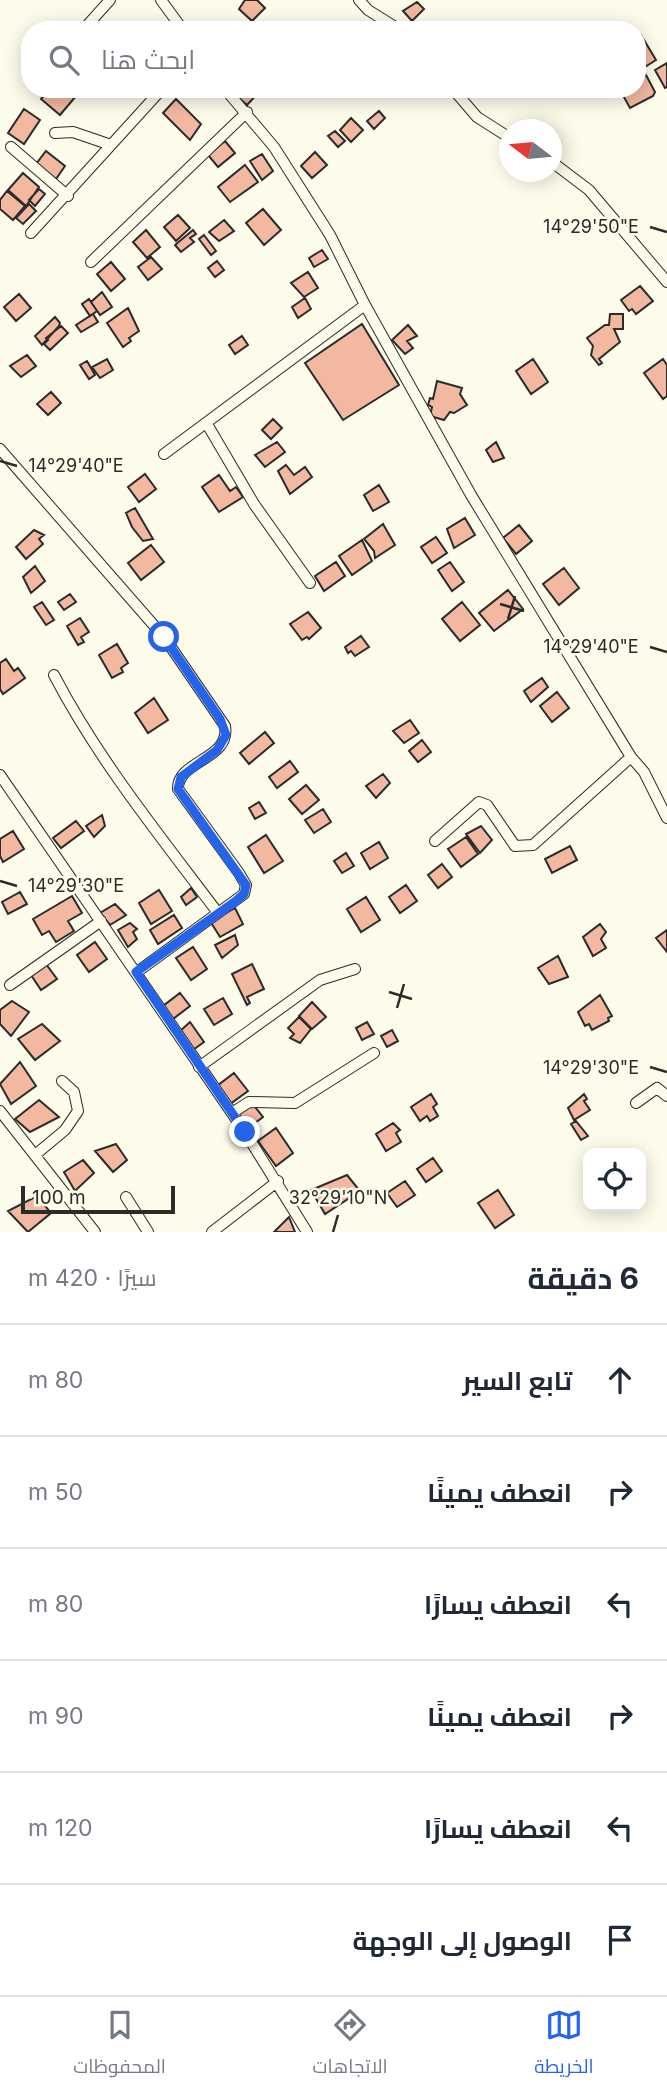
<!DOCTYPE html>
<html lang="ar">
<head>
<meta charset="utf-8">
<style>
	:root { --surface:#fff; --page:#f2f2f3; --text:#1f2937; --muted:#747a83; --line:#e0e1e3; --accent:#2563eb }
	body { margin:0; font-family:Inter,Cairo,sans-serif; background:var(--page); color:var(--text); direction:rtl }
	.controls { position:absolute; right:21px; bottom:21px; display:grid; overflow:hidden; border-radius:14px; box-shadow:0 4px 18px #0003 }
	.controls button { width:63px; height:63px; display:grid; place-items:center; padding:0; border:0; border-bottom:2px solid var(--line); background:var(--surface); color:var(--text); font:35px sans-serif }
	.compass { position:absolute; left:499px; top:119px; width:63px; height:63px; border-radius:50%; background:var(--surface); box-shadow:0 4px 18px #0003; rotate:286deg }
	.scale { position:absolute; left:21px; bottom:18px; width:154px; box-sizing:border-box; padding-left:7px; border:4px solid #2b2b2b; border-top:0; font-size:19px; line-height:24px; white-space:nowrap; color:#2b2b2b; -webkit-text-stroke:5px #fdfbea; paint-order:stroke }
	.stop { position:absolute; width:21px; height:21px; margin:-16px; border:5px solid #2563eb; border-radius:50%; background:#fff }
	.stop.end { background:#2563eb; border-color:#fff; box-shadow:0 2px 7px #0008 }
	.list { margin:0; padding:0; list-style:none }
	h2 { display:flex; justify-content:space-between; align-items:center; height:91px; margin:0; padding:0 28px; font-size:30px }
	h2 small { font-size:23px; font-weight:400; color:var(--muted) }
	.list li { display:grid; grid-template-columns:46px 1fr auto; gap:21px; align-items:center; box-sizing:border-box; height:112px; padding:0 28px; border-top:2px solid var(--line) }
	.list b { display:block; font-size:26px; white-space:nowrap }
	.list em { font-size:23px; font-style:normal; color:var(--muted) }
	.icon { flex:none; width:38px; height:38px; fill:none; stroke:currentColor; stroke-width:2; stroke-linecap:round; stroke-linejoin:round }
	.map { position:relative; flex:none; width:667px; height:1232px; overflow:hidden; direction:ltr }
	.search { position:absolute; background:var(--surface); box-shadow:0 4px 18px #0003; left:21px; right:21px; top:21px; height:77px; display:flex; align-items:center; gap:18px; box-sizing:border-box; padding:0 24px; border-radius:28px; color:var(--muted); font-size:26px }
	.sheet { height:763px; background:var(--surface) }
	nav { display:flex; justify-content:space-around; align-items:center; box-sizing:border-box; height:98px; border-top:2px solid var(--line); background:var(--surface); font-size:19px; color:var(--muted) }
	nav a { display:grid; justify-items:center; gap:4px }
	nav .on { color:var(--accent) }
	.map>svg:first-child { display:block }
</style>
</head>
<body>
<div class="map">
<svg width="667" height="1232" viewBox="0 0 667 1232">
	<rect width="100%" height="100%" fill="#fdfbea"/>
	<path fill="#f2b8a0" stroke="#2b2b2b" stroke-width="2" d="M245 0H257L265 8 252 21 239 9Z
		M417 2 424 9 412 21 403 11Z
		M641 35 656 60 637 72V38Z
		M667 63V87L665 88 655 70Z
		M646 75 655 92 653 96 630 108 620 90 637 89V80Z
		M50 89H82L60 115 41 99Z
		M248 89H262L247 105 239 98Z
		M176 99 201 124 190 140 163 113Z
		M24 109 40 120 24 144 8 133Z
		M379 111 385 118 374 129 367 121Z
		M351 118 363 130 351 142 340 130Z
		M335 131 345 141 338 147 328 136Z
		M225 141 235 153 218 167 208 155Z
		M46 151 65 166 56 179 36 164Z
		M315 152 327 165 312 178 301 166Z
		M262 154 273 171 262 180 250 161Z
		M245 165 258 182 230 202 218 187Z
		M23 173 39 187 26 206 8 190Z
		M39 189 45 194 35 206 29 200Z
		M7 191 25 206 13 220 0 209V200Z
		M29 204 36 211 23 224 16 218Z
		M263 209 281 230 264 245 246 223Z
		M178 215 190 228 176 241 164 227Z
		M224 220 234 231 219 241 209 232Z
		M146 230 160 247 147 258 133 242Z
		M193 230 196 234 190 238 194 242 181 252 175 245Z
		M204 235 216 251 211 255 199 239Z
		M322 250 328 259 314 267 309 258Z
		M151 257 162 269 148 280 138 267Z
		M217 261 224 270 215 277 208 268Z
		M111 262 125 279 111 291 97 274Z
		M308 272 318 288 304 297 291 283Z
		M640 286 653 301 636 314 632 309 629 311 621 300Z
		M102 292 112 307 100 315 91 302Z
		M19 294 31 308 16 321 4 307Z
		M305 298 311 309 298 318 292 307Z
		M89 299 97 311 90 316 82 304Z
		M128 308 139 331 129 338 131 341 123 347 107 323Z
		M93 314 98 322 81 332 76 325Z
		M610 314H623V329H614L620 342 599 359 602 363 599 365 591 355 593 346 587 338 605 325H609Z
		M55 317 60 323 59 326 42 345 35 336Z
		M362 324 399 385 343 420 305 363Z
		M408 325 417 336 407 341 413 348 405 354 392 340Z
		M61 326 68 333 50 350 44 344 48 340 46 338Z
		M242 336 248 345 235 354 229 345Z
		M27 355 36 366 21 377 10 366Z
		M107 359 113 370 100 378 92 367Z
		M533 359 548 382 531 394 516 371Z
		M663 359 667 365V396L663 399 644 373Z
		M87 361 95 375 89 379 80 365Z
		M437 381 462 388 460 394 467 405 454 413 450 412 444 420 430 416 432 407 428 405 430 398 433 399Z
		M51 392 61 403 48 415 37 404Z
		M273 419 282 428 271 439 262 430Z
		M277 442 285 452 265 467 255 455Z
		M496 442 504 458 493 462 486 450Z
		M286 465 294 475 305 467 312 477 290 494 278 471Z
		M145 474 156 489 139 502 128 487Z
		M219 475 230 491 236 487 243 497 219 512 202 487Z
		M379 485 389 502 373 511 364 495Z
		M135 508 153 539 143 541 132 527 126 513Z
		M465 518 475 535 454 548 447 529Z
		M383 524 395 545 375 558 374 551 364 539Z
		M519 525 532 541 516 554 503 538Z
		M34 530 44 535 39 539 43 544 26 559 16 547Z
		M436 537 447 553 432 563 421 547Z
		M362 540 372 561 352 575 339 556Z
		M151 545 164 562 141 580 128 563Z
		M336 562 345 576 324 591 315 576Z
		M450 562 464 582 452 591 438 570Z
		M35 566 45 581 31 593 23 577Z
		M564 568 579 588 559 605 543 584Z
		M508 590 523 609 494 631 479 613Z
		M70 594 76 602 64 610 58 602Z
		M42 602 54 620 46 625 34 607Z
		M462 602 480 625 460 641 442 619Z
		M308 612 321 628 309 639 307 637 302 640 290 624Z
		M80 618 89 632 81 637 84 642 78 645 67 626Z
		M361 636 369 647 355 656 351 651 348 653 345 647Z
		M117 644 128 663 121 668 123 672 112 678 99 655Z
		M6 659 14 671 18 668 25 678 3 694 0 689V663Z
		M542 678 548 687 531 702 524 691Z
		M557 692 569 708 552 722 540 706Z
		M154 698 168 720 148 733 135 713Z
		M410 720 419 733 404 743 393 731Z
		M265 732 274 743 249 764 240 753Z
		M422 740 431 752 418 762 409 751Z
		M290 761 298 772 277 788 269 777Z
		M383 774 390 783 376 798 366 786Z
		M306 785 319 800 302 814 289 799Z
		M259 802 266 813 255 819 249 808Z
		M323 809 331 822 314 833 305 820Z
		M102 815 105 826 94 837 86 826Z
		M76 821 84 831 61 848 53 838Z
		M481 826 492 840 480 853 466 834Z
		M13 831 24 849 3 862 0 856V839Z
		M266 835 283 861 264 873 248 847Z
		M466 837 478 854 461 867 448 849Z
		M379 842 388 858 370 869 361 853Z
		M570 846 577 860 552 873 545 859Z
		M346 853 354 866 342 873 334 861Z
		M442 864 452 877 438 888 428 875Z
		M406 885 417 901 400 913 389 897Z
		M191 888 197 897 186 905 181 897Z
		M159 890 172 911 151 924 139 903Z
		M20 892 27 904 8 914 2 902Z
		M72 896 82 913 68 921 74 931 56 942 49 931 42 935 33 919Z
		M366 897 380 920 361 932 347 909Z
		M115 904 126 915 110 925 100 913Z
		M235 908 243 924 220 937 210 921Z
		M174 915 182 928 158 944 150 930Z
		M130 923 137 929 133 932 137 939 128 947 118 930Z
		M600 924 606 932 601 939 606 948 593 956 583 937Z
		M667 930V952L656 938Z
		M235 935 238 945 222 958 215 945Z
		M95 942 107 959 89 972 77 955Z
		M193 947 207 969 191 980 176 958Z
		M558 956 568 977 549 984 538 968Z
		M46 964 57 979 41 990 31 975Z
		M252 964 264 989 247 997 250 1003 247 1005 232 974Z
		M180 993 190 1006 173 1019 163 1006Z
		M600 995 612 1016 608 1018 609 1021 592 1030 589 1024 585 1026 578 1012Z
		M223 998 232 1014 214 1025 204 1009Z
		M12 1001 29 1012 11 1036 0 1024V1010Z
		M312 1002 326 1017 312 1029 299 1016Z
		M299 1017 311 1029 300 1043 290 1038 294 1034 288 1028Z
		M190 1022 204 1042 193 1050 178 1033Z
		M367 1022 374 1034 362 1040 356 1028Z
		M42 1024 60 1041 35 1060 18 1039Z
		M392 1030 398 1041 387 1047 381 1036Z
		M20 1062 36 1086 11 1104 0 1084Z
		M234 1073 248 1091 230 1104 217 1086Z
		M431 1094 437 1104 433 1107 438 1116 430 1121 427 1116 420 1121 411 1107Z
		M584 1094 587 1099 584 1101 590 1110 574 1120 568 1108Z
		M39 1100 59 1117 30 1132 15 1119Z
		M252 1103 263 1117 247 1129 236 1115Z
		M576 1121 588 1136 581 1140 571 1124Z
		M393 1123 400 1130 396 1133 401 1142 386 1151 376 1134Z
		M276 1128 293 1153 276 1166 258 1141Z
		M116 1144 127 1160 113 1172 95 1151Z
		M433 1158 442 1171 426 1182 417 1169Z
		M83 1160 94 1173 75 1191 64 1172Z
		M347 1175 360 1191 325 1214 311 1190Z
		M405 1181 415 1195 397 1207 387 1193Z
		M498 1190 514 1215 495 1228 478 1203Z
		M37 1196 51 1213 28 1232 8 1211Z
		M289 1217 295 1232H274Z"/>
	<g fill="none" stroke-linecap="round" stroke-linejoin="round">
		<g stroke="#2b2b2b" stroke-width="12">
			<path id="minor" d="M161 0 183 30
				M359 0 368 10 400 30
				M83 30 110 0
				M225 89 274 147 330 235 365 305 471 495 631 757 644 772 667 818
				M453 89 477 117 510 138
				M55 133 73 132 111 145
				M11 147 68 196
				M552 162 589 190 667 282
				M31 233 162 89
				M91 262 247 112
				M207 424 254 504 310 583
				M0 449 164 637 225 726C231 760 177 760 178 789L239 873 246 885 244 894 137 972
				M164 454 365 305
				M54 675C99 761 160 836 218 913
				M0 775 245 1132 307 1232
				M435 841 479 802 487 805 515 846 533 845 631 757
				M10 985 101 921
				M199 1067 320 980 355 969
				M636 1103 657 1088 667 1096
				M0 1111 95 1232
				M232 1113 249 1102 295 1103 374 1053
				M35 1155 65 1130 78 1111 74 1092 62 1081
				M126 1197 148 1232
				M212 1232 278 1181"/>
		</g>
		<use href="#minor" stroke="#fdfbea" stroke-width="10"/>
	</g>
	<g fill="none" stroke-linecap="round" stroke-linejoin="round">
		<path stroke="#2563eb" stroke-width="9" d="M164 637 220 719 226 735 217 750 181 777 178 789 246 885 244 894 236 901 136 972 245 1132"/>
	</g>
	<path fill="none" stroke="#2b2b2b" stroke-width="2.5" d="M650 227 667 232M0 461 17 466M500 604 524 611M508 619 515 596M650 647 667 652M0 881 17 886M389 992 412 999M397 1008 404 984M650 1067 667 1072M333 1232 338 1215"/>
	<g font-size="18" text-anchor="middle" fill="#2b2b2b" stroke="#fdfbea" stroke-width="5" stroke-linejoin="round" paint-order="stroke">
		<text x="591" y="233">14°29'50"E</text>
		<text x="76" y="472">14°29'40"E</text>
		<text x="591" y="653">14°29'40"E</text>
		<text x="76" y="892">14°29'30"E</text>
		<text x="591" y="1074">14°29'30"E</text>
		<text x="338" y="1204">32°29'10"N</text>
	</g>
</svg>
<div class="controls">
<button><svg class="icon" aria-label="locate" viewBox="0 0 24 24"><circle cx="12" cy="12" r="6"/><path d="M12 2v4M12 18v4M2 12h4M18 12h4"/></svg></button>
</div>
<svg class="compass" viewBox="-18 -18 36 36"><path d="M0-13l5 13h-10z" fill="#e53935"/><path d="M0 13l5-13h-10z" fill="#747a83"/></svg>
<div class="scale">100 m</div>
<div class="stop" style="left:164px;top:637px"></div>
<div class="stop end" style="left:245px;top:1132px"></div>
<div class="search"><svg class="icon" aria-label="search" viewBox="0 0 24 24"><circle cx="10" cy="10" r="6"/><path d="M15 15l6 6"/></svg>ابحث هنا</div>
</div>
<section class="sheet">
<h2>6 دقيقة<small>سيرًا · 420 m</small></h2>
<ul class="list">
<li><svg class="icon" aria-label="ahead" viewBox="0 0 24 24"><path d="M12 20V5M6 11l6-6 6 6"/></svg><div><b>تابع السير</b></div><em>80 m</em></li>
<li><svg class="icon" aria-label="right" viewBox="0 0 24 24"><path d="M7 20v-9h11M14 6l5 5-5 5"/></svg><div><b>انعطف يمينًا</b></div><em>50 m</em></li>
<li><svg class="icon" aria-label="left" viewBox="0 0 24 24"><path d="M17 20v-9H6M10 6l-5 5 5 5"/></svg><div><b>انعطف يسارًا</b></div><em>80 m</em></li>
<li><svg class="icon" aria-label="right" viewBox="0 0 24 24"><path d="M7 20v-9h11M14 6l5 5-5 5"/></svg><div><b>انعطف يمينًا</b></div><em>90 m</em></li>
<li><svg class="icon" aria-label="left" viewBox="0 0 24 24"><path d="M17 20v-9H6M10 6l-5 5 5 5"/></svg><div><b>انعطف يسارًا</b></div><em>120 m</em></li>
<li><svg class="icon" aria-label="arrive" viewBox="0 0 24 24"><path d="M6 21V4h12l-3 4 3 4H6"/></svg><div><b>الوصول إلى الوجهة</b></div></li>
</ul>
</section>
<nav>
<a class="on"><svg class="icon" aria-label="map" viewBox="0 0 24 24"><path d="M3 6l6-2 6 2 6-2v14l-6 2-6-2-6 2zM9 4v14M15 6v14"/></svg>الخريطة</a>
<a><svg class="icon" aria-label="directions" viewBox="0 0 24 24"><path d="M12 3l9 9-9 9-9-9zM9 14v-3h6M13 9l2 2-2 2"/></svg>الاتجاهات</a>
<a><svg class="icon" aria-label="saved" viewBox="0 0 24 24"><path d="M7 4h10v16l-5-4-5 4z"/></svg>المحفوظات</a>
</nav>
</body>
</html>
